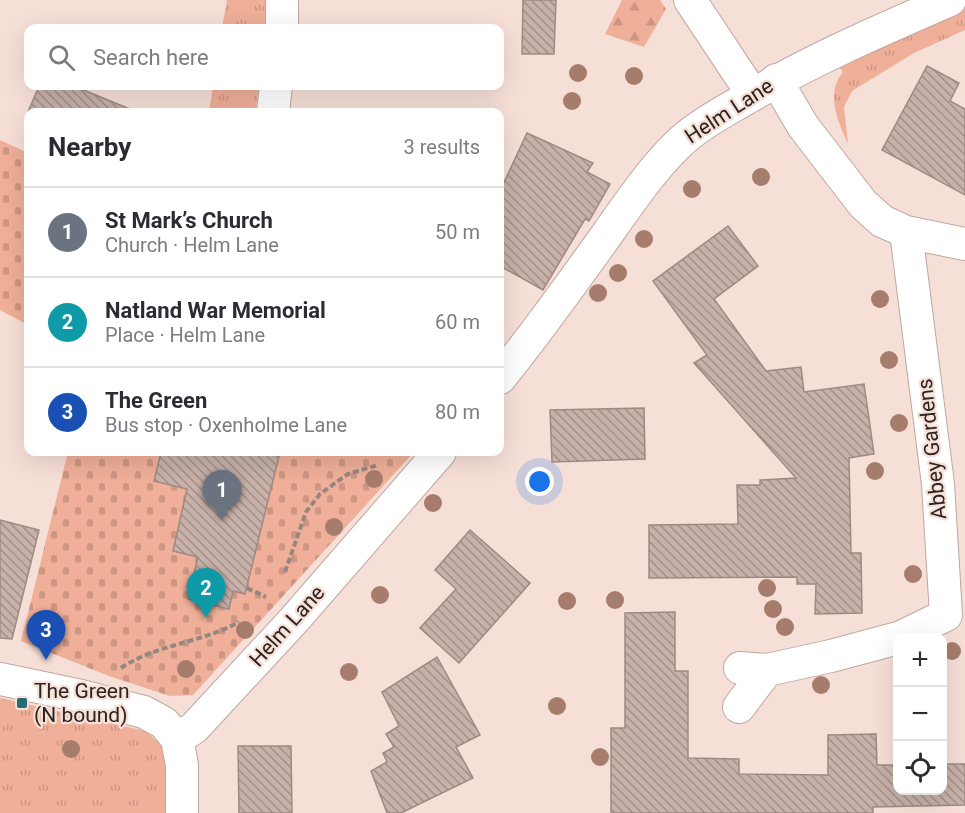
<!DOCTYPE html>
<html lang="en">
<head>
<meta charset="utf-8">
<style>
	:root { --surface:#fff; --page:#f7f7f7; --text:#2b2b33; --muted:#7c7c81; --line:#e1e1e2; --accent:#246d77 }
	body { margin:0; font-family:Roboto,sans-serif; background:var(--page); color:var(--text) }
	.controls { position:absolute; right:18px; bottom:18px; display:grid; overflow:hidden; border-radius:12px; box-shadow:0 6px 24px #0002 }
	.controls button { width:54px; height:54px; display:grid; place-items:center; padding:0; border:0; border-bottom:2px solid var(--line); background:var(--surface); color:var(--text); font:30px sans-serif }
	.you { position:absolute; left:540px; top:482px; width:21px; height:21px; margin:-15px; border:4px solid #fff; border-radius:50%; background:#1a73e8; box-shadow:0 0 0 9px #1a73e833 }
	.badge { display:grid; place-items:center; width:39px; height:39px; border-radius:50%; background:var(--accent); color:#fff; font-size:20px; font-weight:700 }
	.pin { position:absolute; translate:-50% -50px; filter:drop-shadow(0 2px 3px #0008) }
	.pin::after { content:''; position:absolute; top:32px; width:21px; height:18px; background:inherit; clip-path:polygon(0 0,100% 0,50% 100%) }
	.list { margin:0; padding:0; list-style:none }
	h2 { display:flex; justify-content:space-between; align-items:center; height:78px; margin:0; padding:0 24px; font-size:26px }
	h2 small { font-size:20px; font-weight:400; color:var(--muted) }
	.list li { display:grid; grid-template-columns:39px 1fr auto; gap:18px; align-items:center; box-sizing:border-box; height:90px; padding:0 24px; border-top:2px solid var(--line) }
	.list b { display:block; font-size:22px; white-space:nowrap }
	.list p { margin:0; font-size:20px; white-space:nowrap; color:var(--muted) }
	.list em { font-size:20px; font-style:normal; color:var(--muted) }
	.icon { flex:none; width:33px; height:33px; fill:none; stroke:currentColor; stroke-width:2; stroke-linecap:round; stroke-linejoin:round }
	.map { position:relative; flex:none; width:965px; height:813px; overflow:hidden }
	.search { position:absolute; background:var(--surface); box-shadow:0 6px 24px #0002; left:24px; top:24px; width:480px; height:66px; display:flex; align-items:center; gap:15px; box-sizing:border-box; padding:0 21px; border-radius:12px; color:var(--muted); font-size:22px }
	.panel { position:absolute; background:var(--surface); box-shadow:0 6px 24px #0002; left:24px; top:108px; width:480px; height:348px; border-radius:12px }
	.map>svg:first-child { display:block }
</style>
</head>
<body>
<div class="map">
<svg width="965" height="813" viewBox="0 0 965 813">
	<defs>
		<pattern id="grass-tufts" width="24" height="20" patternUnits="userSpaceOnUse" patternTransform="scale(1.5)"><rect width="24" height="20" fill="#efaf98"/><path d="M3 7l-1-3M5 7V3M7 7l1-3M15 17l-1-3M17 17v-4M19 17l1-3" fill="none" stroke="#cd9683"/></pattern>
		<pattern id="forest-firs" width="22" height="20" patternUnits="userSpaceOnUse" patternTransform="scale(1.5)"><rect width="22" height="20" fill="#efaf98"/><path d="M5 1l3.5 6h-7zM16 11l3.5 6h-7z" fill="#cd9683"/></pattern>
		<pattern id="cemetery-stones" width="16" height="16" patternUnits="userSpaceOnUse" patternTransform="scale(1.5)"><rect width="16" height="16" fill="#efaf98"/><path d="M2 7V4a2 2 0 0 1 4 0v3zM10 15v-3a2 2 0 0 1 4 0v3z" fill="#cd9683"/></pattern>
		<pattern id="building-back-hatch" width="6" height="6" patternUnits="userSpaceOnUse" patternTransform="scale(1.5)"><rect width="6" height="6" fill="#c7b1a9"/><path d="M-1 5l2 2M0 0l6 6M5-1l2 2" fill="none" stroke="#a29089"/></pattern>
	</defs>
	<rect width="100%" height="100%" fill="#f6dfd7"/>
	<path fill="url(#grass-tufts)" d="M227 0H268L266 28H222Z
		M965 4V30L914 53 852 91 844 107 848 144C838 121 825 94 843 72L838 66 845 58Z
		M213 86H259L255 112H209Z
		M0 698 145 731 168 750 170 813H0Z"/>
	<path fill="url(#forest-firs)" d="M622 0H660L666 9 644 47 605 34Z"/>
	<path fill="url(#cemetery-stones)" d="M0 140 28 153V325L0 310Z
		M68 452H414L193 695 170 696 109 676 21 641Z"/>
	<path fill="url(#building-back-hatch)" stroke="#9e8a82" stroke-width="1.5" d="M523 0H556L554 54H522Z
		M927 66 959 83 950 101 965 109V195L882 150Z
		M39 86H74L137 112H28Z
		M527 133 593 163 587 172 610 184 589 221 585 219 543 290 500 266V191Z
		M728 226 758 266 714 299 766 371 801 367 804 392 864 384 874 454 849 458 851 553H861L862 613 815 614 816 584H797V577L649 578V525L738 524 737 485H760V480L796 478 694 363 707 355 653 281Z
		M644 408 645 459 552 462 550 410Z
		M161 452H280L245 594 233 591 229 609 188 599 198 557 173 551 187 489 154 481Z
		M0 520 39 530 12 639 0 638Z
		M470 530 530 583 459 663 420 628 456 589 435 570Z
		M675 612V671H688V758L739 759V774L828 775V735L876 734 877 765H897V790H942V764H965V805L873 807V813H611V728H625V613Z
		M437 657 480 735 456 747 473 778 401 813H387L371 771 387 762 383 753 394 747 386 734 399 726 382 692Z
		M238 746H291L292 813H239Z"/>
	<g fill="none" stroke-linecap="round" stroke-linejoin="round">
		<g stroke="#bea8a1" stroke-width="34">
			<path id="street" d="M690 0 753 95
				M282 28V0
				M776 80 803 126 863 204 882 221 906 232 965 244
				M273 112 276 86
				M906 232 938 484 946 615
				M500 378C538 331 573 282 608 233 629 203 658 161 685 138 702 123 723 112 742 101 809 61 879 31 950 0
				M899 638 946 615
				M740 668 767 670 831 656 898 638
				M0 679 81 696 144 712 164 723 177 739 182 765V813
				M739 707 767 670
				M177 739 194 728 294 620 440 452"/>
		</g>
		<path stroke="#968680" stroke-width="4" stroke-dasharray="6 3" stroke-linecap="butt" d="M285 572 306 512 320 494 348 474 378 465
			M247 588 266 597
			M121 668C157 644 201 643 239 622"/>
		<use href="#street" stroke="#fff" stroke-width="32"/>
	</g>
	<g fill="#a67d6d">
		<circle cx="578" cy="73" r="9"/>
		<circle cx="634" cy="76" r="9"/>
		<circle cx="572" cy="101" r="9"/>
		<circle cx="761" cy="177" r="9"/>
		<circle cx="692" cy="189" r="9"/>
		<circle cx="644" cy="239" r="9"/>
		<circle cx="618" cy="273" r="9"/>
		<circle cx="598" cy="293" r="9"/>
		<circle cx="880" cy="299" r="9"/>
		<circle cx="889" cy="360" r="9"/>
		<circle cx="899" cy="423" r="9"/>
		<circle cx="875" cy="471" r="9"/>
		<circle cx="374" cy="479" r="9"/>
		<circle cx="433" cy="503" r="9"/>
		<circle cx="334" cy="527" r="9"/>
		<circle cx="913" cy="574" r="9"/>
		<circle cx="767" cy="588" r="9"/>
		<circle cx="380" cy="595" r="9"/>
		<circle cx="615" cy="600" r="9"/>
		<circle cx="567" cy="601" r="9"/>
		<circle cx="773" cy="609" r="9"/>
		<circle cx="785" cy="627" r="9"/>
		<circle cx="245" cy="630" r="9"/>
		<circle cx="952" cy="651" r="9"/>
		<circle cx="186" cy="669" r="9"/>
		<circle cx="349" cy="672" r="9"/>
		<circle cx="821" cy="685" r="9"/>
		<circle cx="557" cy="706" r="9"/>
		<circle cx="71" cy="749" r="9"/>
		<circle cx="600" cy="757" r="9"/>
	</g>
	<rect fill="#246d77" stroke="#f6dfd7" stroke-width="2" x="16" y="697" width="12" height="12" rx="3"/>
	<g text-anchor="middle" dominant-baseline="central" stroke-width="4.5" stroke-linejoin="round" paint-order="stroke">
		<g font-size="21" fill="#2c2421" stroke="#f6dfd7">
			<text transform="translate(729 111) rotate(-33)">Helm Lane</text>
			<text transform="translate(932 449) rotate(-96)">Abbey Gardens</text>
			<text transform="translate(287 626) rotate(-48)">Helm Lane</text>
		</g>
		<g font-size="21" fill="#2c2421" stroke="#f6dfd7" text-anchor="start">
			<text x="34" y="691">The Green<tspan x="34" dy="24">(N bound)</tspan></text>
		</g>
	</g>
</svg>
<div class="controls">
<button>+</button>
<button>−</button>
<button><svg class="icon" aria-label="locate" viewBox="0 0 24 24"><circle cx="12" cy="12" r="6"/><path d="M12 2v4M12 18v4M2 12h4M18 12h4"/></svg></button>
</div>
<div class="you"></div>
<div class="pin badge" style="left:222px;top:520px;background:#6b7280">1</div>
<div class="pin badge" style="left:206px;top:618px;background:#0f9aa8">2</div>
<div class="pin badge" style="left:46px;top:660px;background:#1a4fb4">3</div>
<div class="search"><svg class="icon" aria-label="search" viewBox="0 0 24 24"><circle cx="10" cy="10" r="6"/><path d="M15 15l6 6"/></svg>Search here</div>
<section class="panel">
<h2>Nearby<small>3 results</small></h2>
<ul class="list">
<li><span class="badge" style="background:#6b7280">1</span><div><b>St Mark’s Church</b><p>Church · Helm Lane</p></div><em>50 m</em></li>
<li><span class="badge" style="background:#0f9aa8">2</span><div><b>Natland War Memorial</b><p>Place · Helm Lane</p></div><em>60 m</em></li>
<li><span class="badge" style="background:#1a4fb4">3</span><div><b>The Green</b><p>Bus stop · Oxenholme Lane</p></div><em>80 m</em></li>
</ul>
</section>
</div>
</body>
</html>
